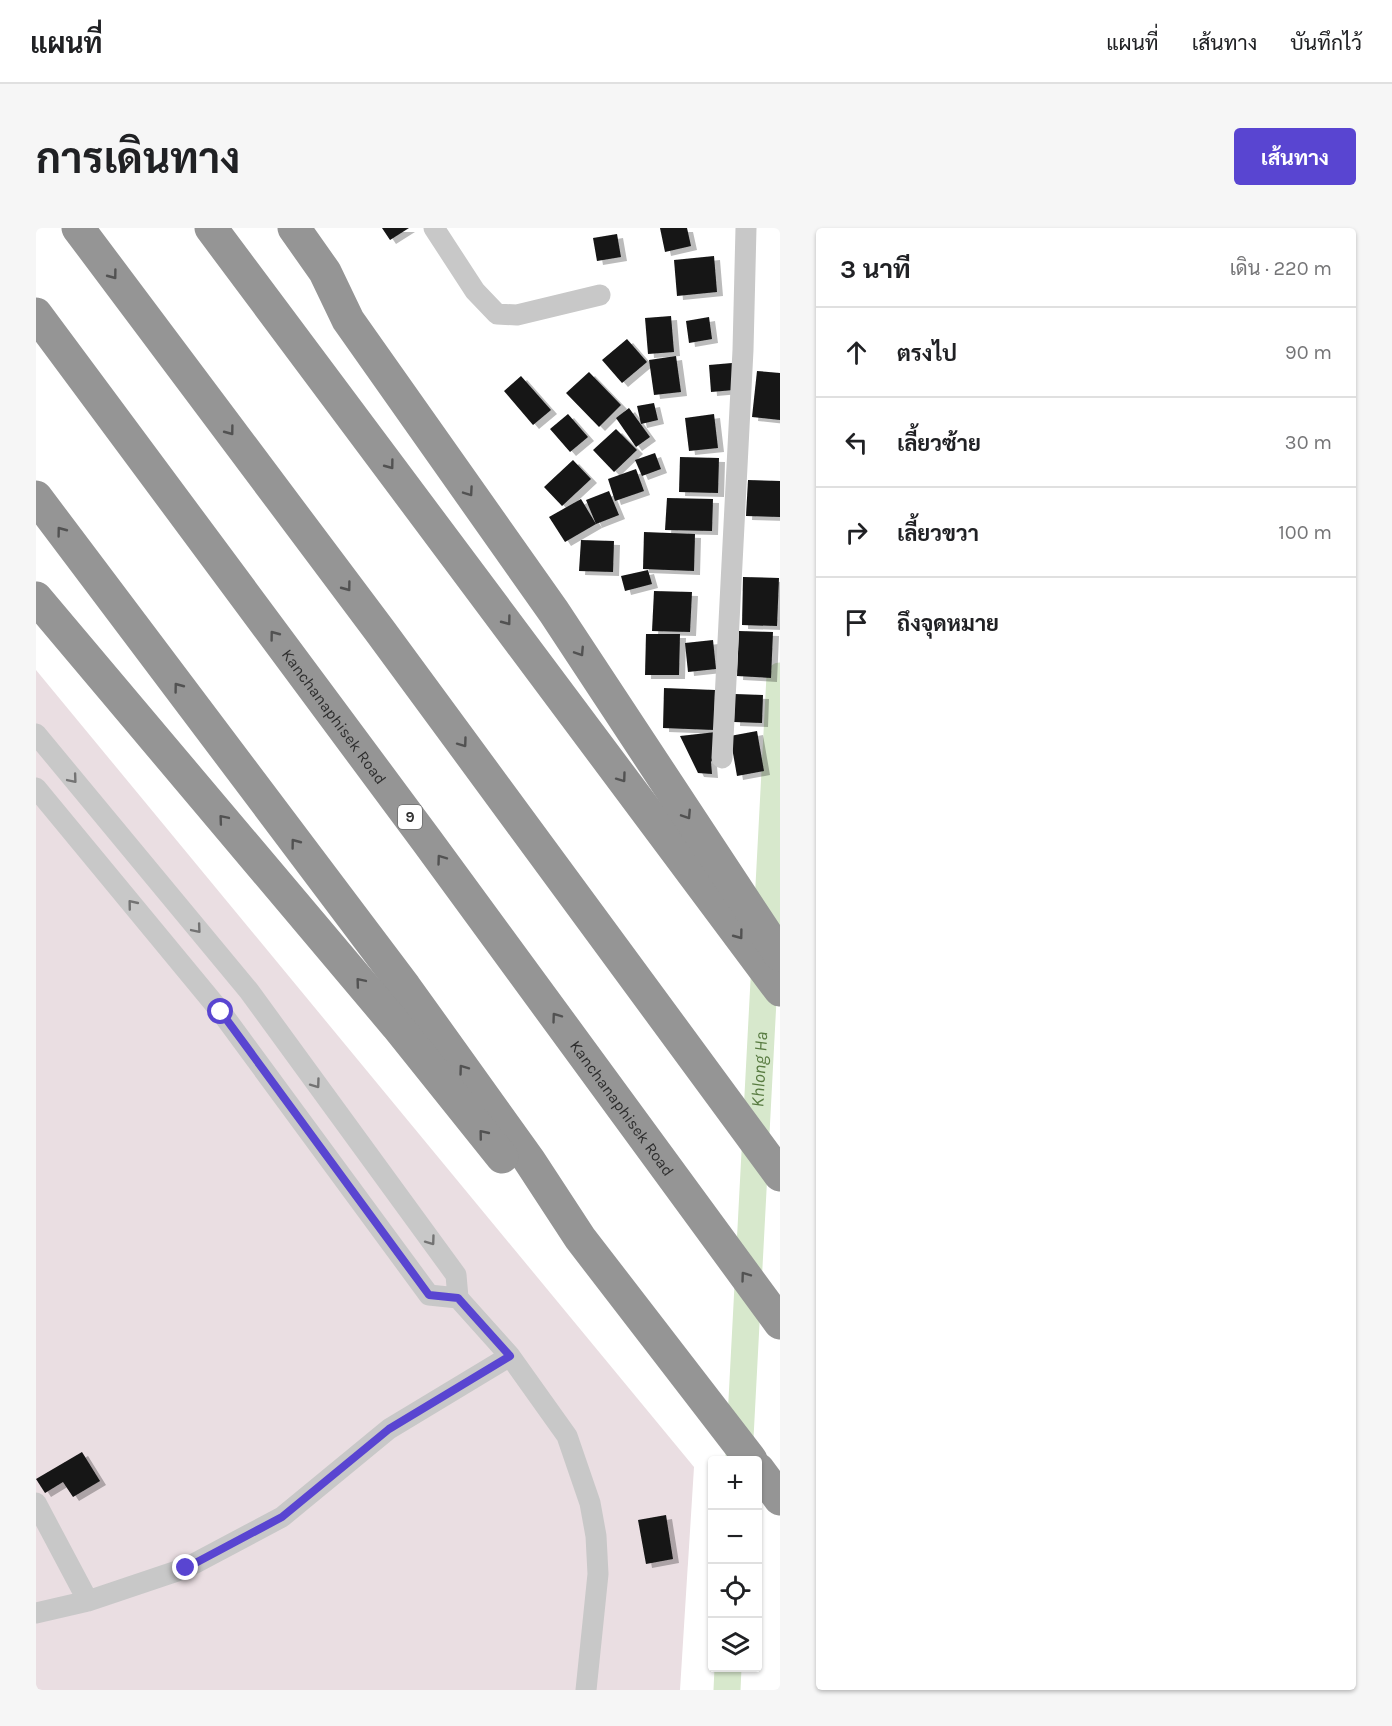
<!DOCTYPE html>
<html lang="th">
<head>
<meta charset="utf-8">
<style>
	:root { --surface:#fff; --page:#f6f6f6; --text:#202124; --muted:#757577; --line:#e0e0e0; --accent:#5945d1 }
	body { margin:0; font-family:Karla,Sarabun,sans-serif; background:var(--page); color:var(--text) }
	.controls { position:absolute; right:18px; bottom:18px; display:grid; overflow:hidden; border-radius:6px; box-shadow:0 2px 4px #0004 }
	.controls button { width:54px; height:54px; display:grid; place-items:center; padding:0; border:0; border-bottom:2px solid var(--line); background:var(--surface); color:var(--text); font:30px sans-serif }
	.stop { position:absolute; width:18px; height:18px; margin:-14px; border:4px solid #5945d1; border-radius:50%; background:#fff }
	.stop.end { background:#5945d1; border-color:#fff; box-shadow:0 2px 6px #0008 }
	.list { margin:0; padding:0; list-style:none }
	h2 { display:flex; justify-content:space-between; align-items:center; height:78px; margin:0; padding:0 24px; font-size:26px }
	h2 small { font-size:20px; font-weight:400; color:var(--muted) }
	.list li { display:grid; grid-template-columns:39px 1fr auto; gap:18px; align-items:center; box-sizing:border-box; height:90px; padding:0 24px; border-top:2px solid var(--line) }
	.list b { display:block; font-size:22px; white-space:nowrap }
	.list em { font-size:20px; font-style:normal; color:var(--muted) }
	.icon { flex:none; width:33px; height:33px; fill:none; stroke:currentColor; stroke-width:2; stroke-linecap:round; stroke-linejoin:round }
	.map { position:relative; flex:none; width:744px; height:1462px; overflow:hidden; border-radius:6px }
	header { display:flex; align-items:center; gap:36px; box-sizing:border-box; height:84px; padding:0 30px; background:var(--surface); border-bottom:2px solid var(--line) }
	header strong { font-size:28px }
	nav { display:flex; gap:33px; margin-inline-start:auto; font-size:21px }
	.intro { display:flex; align-items:center; justify-content:space-between; box-sizing:border-box; height:144px; padding:0 36px }
	h1 { margin:0; font-size:42px }
	.button { padding:15px 27px; border-radius:6px; background:var(--accent); color:#fff; font-size:21px; font-weight:700 }
	main { display:flex; gap:36px; padding:0 36px }
	aside { flex:1; background:var(--surface); border-radius:6px; box-shadow:0 2px 4px #0004 }
	.map>svg:first-child { display:block }
</style>
</head>
<body>
<header>
<strong>แผนที่</strong>
<nav><a>แผนที่</a><a>เส้นทาง</a><a>บันทึกไว้</a></nav>
</header>
<div class="intro"><h1>การเดินทาง</h1><a class="button">เส้นทาง</a></div>
<main>
<div class="map">
<svg width="744" height="1462" viewBox="0 0 744 1462">
	<defs>
		<filter id="shadow"><feDropShadow dx="6" dy="4" stdDeviation="0" flood-color="#0004"/></filter>
	</defs>
	<rect width="100%" height="100%" fill="#fff"/>
	<path fill="#eadee2" d="M0 442 658 1239 644 1462H0Z"/>
	<g fill="none" stroke-linecap="round" stroke-linejoin="round">
		<g stroke="#d7e8cc" stroke-width="27">
			<path id="s1" d="M703 1229 744 448"/>
			<path d="M691 1462 692 1440"/>
		</g>
	</g>
	<path fill="#151515" filter="url(#shadow)" d="M346 0H373L354 12Z
		M624 0H651L655 18 629 24Z
		M581 6 585 29 561 33 557 10Z
		M678 28 681 64 641 68 638 32Z
		M635 88 638 124 612 126 609 90Z
		M673 89 676 111 653 115 650 93Z
		M591 111 611 134 586 155 566 132Z
		M640 128 645 164 618 167 613 132Z
		M696 135 698 162 675 164 673 137Z
		M721 143 744 145V192L716 189Z
		M553 144 585 177 563 199 530 165Z
		M485 148 515 182 497 197 468 163Z
		M618 175 622 192 605 196 601 178Z
		M593 180 614 209 600 219 580 190Z
		M532 186 552 209 534 224 514 201Z
		M678 186 682 220 653 223 649 190Z
		M580 201 601 222 578 244 557 222Z
		M619 225 625 241 606 248 599 232Z
		M644 229 683 230 682 265 643 264Z
		M537 232 555 251 526 278 508 259Z
		M600 241 608 263 579 273 572 251Z
		M712 252 744 253V289L710 288Z
		M573 263 583 287 560 296 550 272Z
		M631 270 677 271 676 303 629 302Z
		M545 271 560 296 529 314 513 289Z
		M608 304 659 306 658 343 607 341Z
		M545 312 578 313 577 344 543 343Z
		M612 342 616 356 589 363 585 348Z
		M707 349 743 350 741 398 706 397Z
		M618 363 656 364 654 404 616 403Z
		M703 403 737 404 735 450 701 448Z
		M610 406H644L643 447H609Z
		M677 412 680 441 652 444 649 415Z
		M628 460 679 462 678 502 627 500Z
		M699 466 727 467 726 495 698 494Z
		M721 503 728 543 701 548 694 508Z
		M680 504 679 527 675 534 676 546 662 545 644 508Z
		M46 1224 64 1253 37 1269 27 1254 9 1265 0 1251Z
		M630 1287 637 1331 610 1336 602 1292Z"/>
	<g fill="none" stroke-linecap="round" stroke-linejoin="round">
		<path stroke="#c8c8c8" stroke-width="21" d="M398 0 439 63 461 86 481 87 564 67
			M0 506 213 763 420 1047 422 1070 474 1128 531 1208 554 1275 560 1308 562 1346 550 1462
			M686 530 707 122 710 0
			M0 560 185 784 393 1067 422 1070
			M0 1275 52 1373
			M0 1385 52 1373 150 1340 246 1289 353 1201 474 1128"/>
		<g stroke="#959595" stroke-width="33">
			<path d="M42 0 344 403 744 947"/>
			<path d="M175 0 744 762"/>
			<path d="M258 0 289 44 312 92 518 384 744 727"/>
			<path id="s2" d="M0 86 391 613 744 1095"/>
			<path d="M0 269 369 759 493 932 544 1010 715 1232"/>
			<path d="M0 370 361 798 466 929"/>
			<path d="M722 1241 744 1271"/>
		</g>
	</g>
	<defs><path id="oneway-chevron" d="M-2-3.5L2.5 0L-2 3.5" fill="none" stroke-width="1.6" stroke-linecap="round" stroke-linejoin="round" transform="scale(1.5)"/></defs>
	<g stroke="#525252">
		<use href="#oneway-chevron" transform="translate(77 47) rotate(53)"/>
		<use href="#oneway-chevron" transform="translate(194 203) rotate(53)"/>
		<use href="#oneway-chevron" transform="translate(354 237) rotate(53)"/>
		<use href="#oneway-chevron" transform="translate(433 264) rotate(55)"/>
		<use href="#oneway-chevron" transform="translate(25 303) rotate(-127)"/>
		<use href="#oneway-chevron" transform="translate(311 359) rotate(53)"/>
		<use href="#oneway-chevron" transform="translate(471 393) rotate(53)"/>
		<use href="#oneway-chevron" transform="translate(238 407) rotate(-127)"/>
		<use href="#oneway-chevron" transform="translate(544 424) rotate(57)"/>
		<use href="#oneway-chevron" transform="translate(142 459) rotate(-127)"/>
		<use href="#oneway-chevron" transform="translate(427 515) rotate(54)"/>
		<use href="#oneway-chevron" transform="translate(586 550) rotate(54)"/>
		<use href="#oneway-chevron" transform="translate(651 587) rotate(57)"/>
		<use href="#oneway-chevron" transform="translate(187 591) rotate(-130)"/>
		<use href="#oneway-chevron" transform="translate(259 615) rotate(-127)"/>
		<use href="#oneway-chevron" transform="translate(405 631) rotate(-126)"/>
		<use href="#oneway-chevron" transform="translate(703 707) rotate(53)"/>
		<use href="#oneway-chevron" transform="translate(324 754) rotate(-130)"/>
		<use href="#oneway-chevron" transform="translate(520 789) rotate(-126)"/>
		<use href="#oneway-chevron" transform="translate(427 841) rotate(-126)"/>
		<use href="#oneway-chevron" transform="translate(447 906) rotate(-129)"/>
		<use href="#oneway-chevron" transform="translate(709 1048) rotate(-126)"/>
	</g>
	<g stroke="#737373">
		<use href="#oneway-chevron" transform="translate(37 551) rotate(50)"/>
		<use href="#oneway-chevron" transform="translate(96 676) rotate(-129)"/>
		<use href="#oneway-chevron" transform="translate(161 701) rotate(50)"/>
		<use href="#oneway-chevron" transform="translate(280 856) rotate(54)"/>
		<use href="#oneway-chevron" transform="translate(395 1013) rotate(54)"/>
	</g>
	<g fill="none" stroke-linecap="round" stroke-linejoin="round">
		<path stroke="#5945d1" stroke-width="8" d="M150 1340 246 1289 353 1201 474 1128 422 1070 393 1067 185 784"/>
	</g>
	<g text-anchor="middle" dominant-baseline="central" stroke-width="6" stroke-linejoin="round" paint-order="stroke">
		<rect fill="#fff" stroke="#6d6d6d" stroke-width="1.5" x="362" y="577" width="24" height="24" rx="4.5"/>
		<g font-size="15" font-weight="bold" fill="#2e2e2e">
			<text x="374" y="589">9</text>
		</g>
		<g font-size="16" fill="#2e2e2e" stroke="#fff">
			<text stroke="none"><textPath href="#s2" startOffset="501">Kanchanaphisek Road</textPath></text>
			<text stroke="none"><textPath href="#s2" startOffset="987">Kanchanaphisek Road</textPath></text>
		</g>
		<g font-size="18" font-style="italic" fill="#587b41" stroke="#fff">
			<text stroke="none"><textPath href="#s1" startOffset="388">Khlong Ha</textPath></text>
		</g>
	</g>
</svg>
<div class="controls">
<button>+</button>
<button>−</button>
<button><svg class="icon" aria-label="locate" viewBox="0 0 24 24"><circle cx="12" cy="12" r="6"/><path d="M12 2v4M12 18v4M2 12h4M18 12h4"/></svg></button>
<button><svg class="icon" aria-label="layers" viewBox="0 0 24 24"><path d="M12 4l9 5-9 5-9-5zM3 14l9 5 9-5"/></svg></button>
</div>
<div class="stop" style="left:185px;top:784px"></div>
<div class="stop end" style="left:150px;top:1340px"></div>
</div>
<aside>
<h2>3 นาที<small>เดิน · 220 m</small></h2>
<ul class="list">
<li><svg class="icon" aria-label="ahead" viewBox="0 0 24 24"><path d="M12 20V5M6 11l6-6 6 6"/></svg><div><b>ตรงไป</b></div><em>90 m</em></li>
<li><svg class="icon" aria-label="left" viewBox="0 0 24 24"><path d="M17 20v-9H6M10 6l-5 5 5 5"/></svg><div><b>เลี้ยวซ้าย</b></div><em>30 m</em></li>
<li><svg class="icon" aria-label="right" viewBox="0 0 24 24"><path d="M7 20v-9h11M14 6l5 5-5 5"/></svg><div><b>เลี้ยวขวา</b></div><em>100 m</em></li>
<li><svg class="icon" aria-label="arrive" viewBox="0 0 24 24"><path d="M6 21V4h12l-3 4 3 4H6"/></svg><div><b>ถึงจุดหมาย</b></div></li>
</ul>
</aside>
</main>
</body>
</html>
